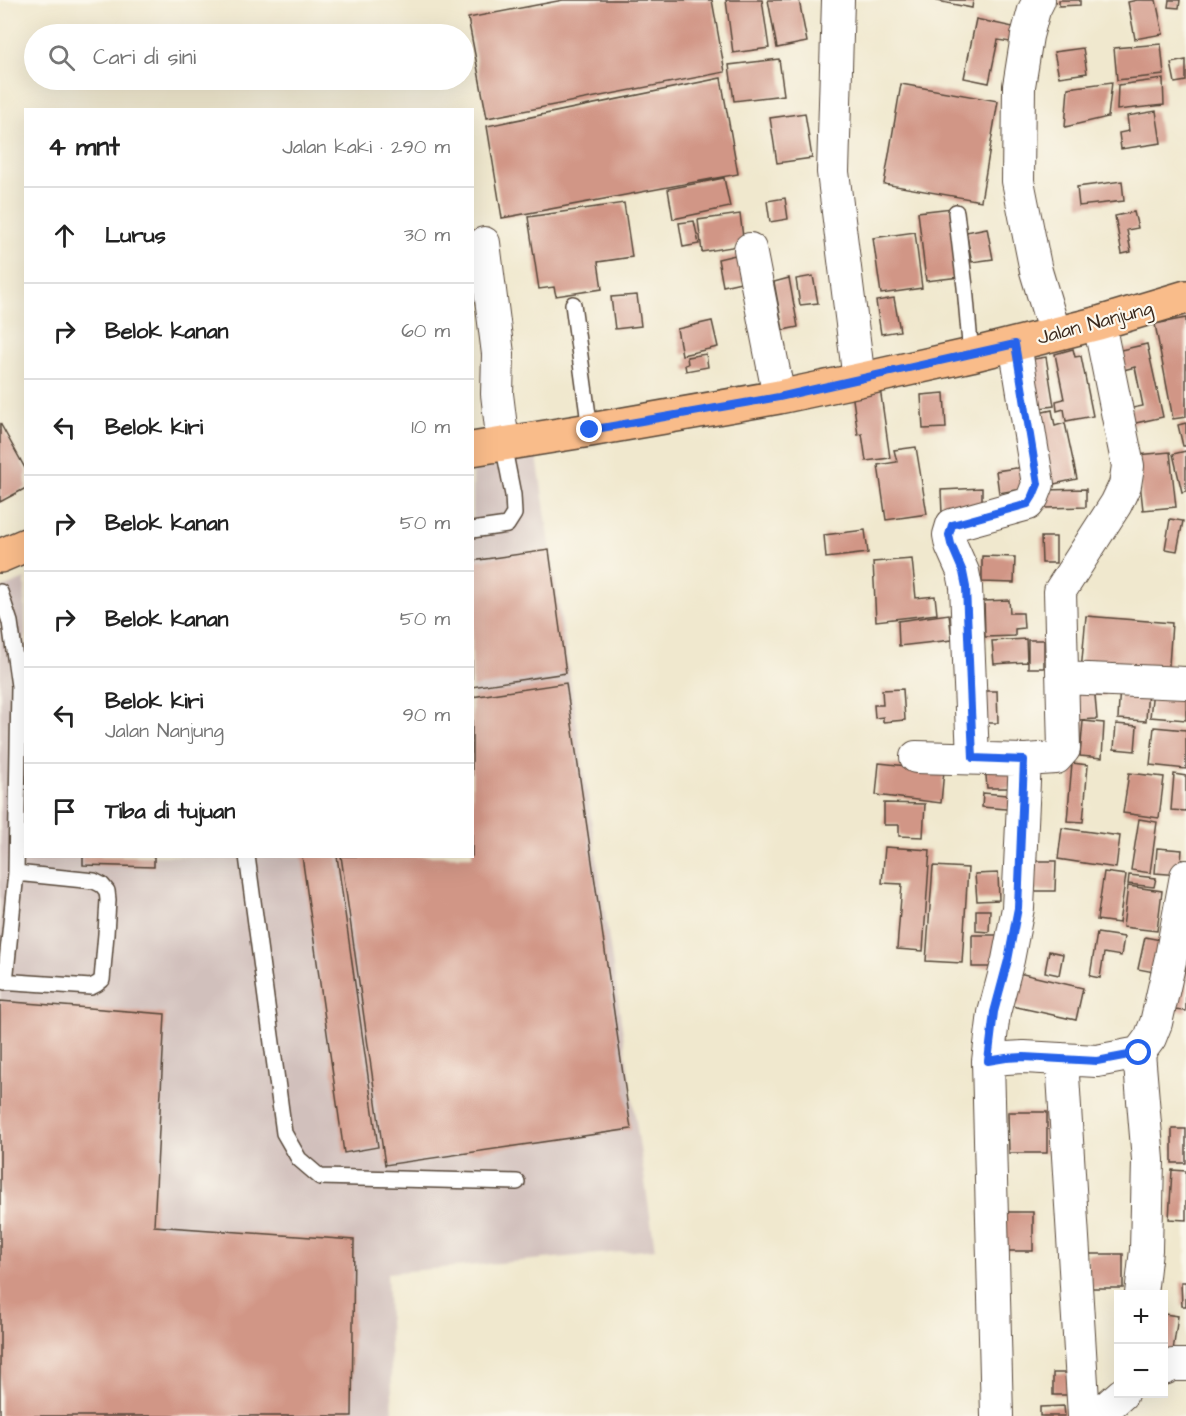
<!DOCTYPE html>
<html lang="id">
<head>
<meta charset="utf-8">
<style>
	:root { --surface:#fff; --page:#f2f2f2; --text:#222; --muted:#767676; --line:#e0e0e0 }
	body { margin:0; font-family:"Architects Daughter",sans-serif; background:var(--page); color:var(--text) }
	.controls { position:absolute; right:18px; bottom:18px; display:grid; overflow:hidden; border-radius:0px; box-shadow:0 6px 24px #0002 }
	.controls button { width:54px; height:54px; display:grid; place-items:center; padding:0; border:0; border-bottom:2px solid var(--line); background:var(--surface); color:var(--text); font:30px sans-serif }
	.stop { position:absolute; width:18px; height:18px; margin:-14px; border:4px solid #2563eb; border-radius:50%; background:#fff }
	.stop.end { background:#2563eb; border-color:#fff; box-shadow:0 2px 6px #0008 }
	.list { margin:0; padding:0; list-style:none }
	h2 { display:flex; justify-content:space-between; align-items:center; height:78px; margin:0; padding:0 24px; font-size:26px }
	h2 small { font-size:20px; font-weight:400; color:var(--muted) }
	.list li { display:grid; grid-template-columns:39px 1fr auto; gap:18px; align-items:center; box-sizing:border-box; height:96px; padding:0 24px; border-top:2px solid var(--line) }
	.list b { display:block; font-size:22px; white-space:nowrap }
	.list p { margin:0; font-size:20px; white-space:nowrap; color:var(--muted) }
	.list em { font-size:20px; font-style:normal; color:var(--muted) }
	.icon { flex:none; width:33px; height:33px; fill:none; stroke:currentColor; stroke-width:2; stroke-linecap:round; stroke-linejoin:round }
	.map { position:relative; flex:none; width:1186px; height:1416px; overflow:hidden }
	.search { position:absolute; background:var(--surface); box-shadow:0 6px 24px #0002; left:24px; top:24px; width:450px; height:66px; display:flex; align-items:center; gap:15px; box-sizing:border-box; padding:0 21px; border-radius:33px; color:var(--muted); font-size:22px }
	.panel { position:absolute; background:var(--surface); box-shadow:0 6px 24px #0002; left:24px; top:108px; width:450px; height:750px; border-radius:0px }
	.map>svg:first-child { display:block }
</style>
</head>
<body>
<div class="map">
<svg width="1186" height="1416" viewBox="0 0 1186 1416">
	<rect width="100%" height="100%" fill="#fbf7ec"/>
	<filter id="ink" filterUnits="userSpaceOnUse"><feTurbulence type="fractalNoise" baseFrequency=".0167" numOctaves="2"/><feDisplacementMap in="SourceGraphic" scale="12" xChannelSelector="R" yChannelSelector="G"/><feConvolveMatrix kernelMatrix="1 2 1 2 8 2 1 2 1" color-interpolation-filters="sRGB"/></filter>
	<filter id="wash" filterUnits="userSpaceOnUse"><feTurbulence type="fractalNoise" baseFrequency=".008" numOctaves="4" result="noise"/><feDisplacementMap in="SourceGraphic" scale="24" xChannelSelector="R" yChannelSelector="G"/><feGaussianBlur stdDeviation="1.35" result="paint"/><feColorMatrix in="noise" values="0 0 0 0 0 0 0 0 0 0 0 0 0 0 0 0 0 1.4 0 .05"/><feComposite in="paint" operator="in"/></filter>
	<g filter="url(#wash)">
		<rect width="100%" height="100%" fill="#f0e8ce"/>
		<path fill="#d1c0bc" d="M537 457 655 1249 387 1273 393 1416H0V589L25 579 26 856H472L473 470Z"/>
		<g id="blocks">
			<path fill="#d19686" d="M563 0H712L725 72 487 118 468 18Z
				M726 0H762L769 48 733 53Z
				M768 0H799L807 42 777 48Z
				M937 0H973L972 8 937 1Z
				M1059 0H1080V5L1059 6Z
				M1137 0H1156L1163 34 1135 39 1128 2Z
				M1169 0H1180L1179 8 1168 7Z
				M976 19 1013 27 1010 42 998 40 989 83 964 78Z
				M1161 44 1164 75 1117 80 1114 48Z
				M1083 48 1087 73 1059 77 1054 52Z
				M779 59 784 95 734 101 729 65Z
				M1186 60V81L1175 83 1171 63Z
				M721 78 738 174 502 218 487 126Z
				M1163 79 1164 105 1117 110 1118 85Z
				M1112 82 1108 117 1065 127 1068 88Z
				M901 84 998 101 981 201 884 184Z
				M1156 111 1161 143 1121 149 1119 133 1129 131 1127 116Z
				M805 113 812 158 777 163 770 118Z
				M724 178 730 207 673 219 668 189Z
				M1122 181 1124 201 1079 206 1077 187Z
				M785 198 788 219 770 222 767 201Z
				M624 203 632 257 598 262 602 289 556 296 554 287 539 289 528 217Z
				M952 208 960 277 926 281 918 212Z
				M1134 212 1138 228 1127 230 1131 252 1122 254 1115 216Z
				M740 214 744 245 702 252 698 220Z
				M694 221 699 244 683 247 679 223Z
				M987 228 993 259 972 262 966 232Z
				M915 232 922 288 881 294 873 238Z
				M744 253 750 280 723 286 718 259Z
				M813 276 818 303 800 305 796 279Z
				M789 278 798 327 783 330 774 282Z
				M637 295 641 326 615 329 611 297Z
				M894 298 900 331 881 334 876 301Z
				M1186 318V417L1173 419 1155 324Z
				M712 321 718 347 682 355 677 329Z
				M1147 344 1163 417 1131 424 1127 409 1143 406 1135 367 1116 372 1112 352Z
				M1073 349 1075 357 1081 356 1093 416 1066 421 1064 409 1057 411 1056 401 1064 399 1055 354Z
				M706 354 708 367 686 371 685 365 688 364 687 357Z
				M1046 357 1054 406 1040 408 1028 360Z
				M880 388 890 458 866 461 862 434 858 435 852 392Z
				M944 393 946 428 923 429 921 395Z
				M1052 410 1055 426 1065 423 1077 479 1045 486 1030 415Z
				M0 423 26 470V488L0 502Z
				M1186 423V446H1183L1178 425Z
				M916 447 927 514 886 520 878 465 897 462 894 450Z
				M1186 451V491L1182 492 1173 454Z
				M1170 452 1176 507 1143 510 1137 455Z
				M1031 466 1034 487 999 493 996 471Z
				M982 488V513L942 514 941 490Z
				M1086 489V507L1045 508V490Z
				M1170 519 1183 521 1177 551 1165 549Z
				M865 530 868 553 826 558 824 535Z
				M1041 537H1056V563H1042Z
				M549 550 566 673 472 687V561Z
				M982 556 1015 557 1014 583 982 582Z
				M912 559 916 598 935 596 937 614 876 621 873 562Z
				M1009 600 1010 613H1023L1024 628 1015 629V636L985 637 984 601Z
				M949 614 952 640 899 646 898 621Z
				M1086 616 1172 623 1168 679 1081 671Z
				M1026 639 1027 662 994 664 992 641Z
				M1028 640H1044V668H1028Z
				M1106 681V696H1095L1097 719 1078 720 1076 683Z
				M566 683 631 1129 385 1165 341 856H472V697Z
				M1120 684 1148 686 1146 721 1118 719Z
				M903 689 905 720 883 722V717L875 718 874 705H883L882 690Z
				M1153 690 1186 692V720L1150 717Z
				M980 691H997L998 723H980Z
				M1083 721 1104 723 1102 758 1080 756Z
				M1116 724 1137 726 1135 751 1114 749Z
				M1154 727 1186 730V769L1150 765Z
				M879 763 944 770 941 803 876 795Z
				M985 763H1017L1020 788H987Z
				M1072 763 1088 765 1083 822 1067 821Z
				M1129 773 1164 777 1159 818 1123 813Z
				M1174 774 1186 776V811L1171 810Z
				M983 793 1019 796 1018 810 982 807Z
				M884 803 925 804 923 837 899 836V825H884Z
				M1139 819 1157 822 1150 873 1131 870Z
				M1062 828 1120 836 1116 868 1058 859Z
				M885 847 930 850 923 951 897 949 902 884 882 883Z
				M1157 848 1182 850 1180 875 1155 873Z
				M83 856H154V867L83 865Z
				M302 856H337L378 1147 344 1153Z
				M1028 861H1056L1055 891H1029Z
				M933 866 968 868 962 963 926 961Z
				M1104 872 1126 875 1119 923 1097 920Z
				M998 873 999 900 977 901 975 874Z
				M1129 875 1156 878 1154 887 1128 884Z
				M1128 886 1162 891 1157 931 1123 927Z
				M976 910H990L989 932 976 931Z
				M1097 933 1124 937 1121 956 1104 953 1100 978 1090 976Z
				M972 935H1004L1003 967H972Z
				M1145 937 1166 941 1159 973 1138 969Z
				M1049 951 1063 954 1059 975 1045 972Z
				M1186 961V1011L1172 1010Z
				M1010 971 1083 988 1076 1020 1003 1004Z
				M0 1001 165 1014 154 1226 354 1240 352 1416H0Z
				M1008 1112H1047V1153H1009Z
				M1172 1129H1186V1163H1172Z
				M1172 1170 1186 1171V1220L1169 1219Z
				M1004 1212H1033V1251H1004Z
				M1087 1254H1123V1288H1088Z
				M1181 1282H1186V1306H1182Z
				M1164 1314 1178 1316 1173 1351 1164 1350Z
				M1053 1373H1079V1395H1053Z
				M1064 1406 1065 1416H1040V1407Z"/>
		</g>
	</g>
	<g filter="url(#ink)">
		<use href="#blocks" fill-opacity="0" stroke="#564638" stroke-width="1.5"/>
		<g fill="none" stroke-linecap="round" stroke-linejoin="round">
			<g stroke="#564638" stroke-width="18">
				<path id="lane" d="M956 212 965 287 971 355
					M573 304 590 430
					M472 530 507 525 514 514 513 495 503 444
					M0 592 10 622 19 686 16 873 5 982
					M247 856 284 1133 299 1159 320 1177 517 1182
					M0 981 91 987 97 984 102 980 106 934 108 900 107 891 102 885 94 881 16 873"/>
			</g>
			<g stroke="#564638" stroke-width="34">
				<path id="street" d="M838 0 833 172 859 380
					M1039 0 1034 10 1027 36 1019 86 1018 181 1036 271 1055 334
					M484 243 498 354 497 394 503 444
					M750 249 779 397
					M1063 678 1186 683
					M916 757 1025 760 1056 758 1064 749 1060 591 1116 504 1125 485 1128 466 1099 323
					M973 758 966 587 963 572 951 545 949 535 952 525 1028 504 1033 497 1038 484 1015 344
					M1139 1053 1148 1160 1146 1250 1141 1294
					M1062 1059 1084 1416
					M988 1061 1006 1058 1024 1057 1097 1061 1139 1053 1150 1038 1156 1023 1171 957 1186 876
					M1164 1369 1173 1365H1186
					M997 1416 988 1061 994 1013 1008 960 1018 908 1025 760
					M1097 1416 1122 1394"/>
			</g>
			<g stroke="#564638" stroke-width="36">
				<path id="primary" d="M472 449 590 430 779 397 859 380 971 355 1099 323 1186 297
					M0 556 26 545"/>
			</g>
			<use href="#lane" stroke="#fff" stroke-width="15"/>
			<use href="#street" stroke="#fff" stroke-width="32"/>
			<use href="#primary" stroke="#f9bc8a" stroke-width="33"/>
		</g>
	</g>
	<g fill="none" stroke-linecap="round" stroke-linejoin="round" filter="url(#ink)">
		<path stroke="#2563eb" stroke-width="8" d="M590 430 779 397 1015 344 1038 484 1033 496 1028 504 952 525 949 535 951 544 963 572 966 587 973 758 1024 760 1018 908 1008 960 994 1012 988 1061 1006 1058 1024 1057 1097 1061 1139 1053"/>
	</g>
	<g text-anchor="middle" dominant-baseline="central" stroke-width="4.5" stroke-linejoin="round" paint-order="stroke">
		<g font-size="20" fill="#3b2a1e" stroke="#fbf7ec">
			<text transform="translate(1095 323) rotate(-15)">Jalan Nanjung</text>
		</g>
	</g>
</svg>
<div class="controls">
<button>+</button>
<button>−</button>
</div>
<div class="stop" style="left:1139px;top:1053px"></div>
<div class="stop end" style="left:590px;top:430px"></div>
<div class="search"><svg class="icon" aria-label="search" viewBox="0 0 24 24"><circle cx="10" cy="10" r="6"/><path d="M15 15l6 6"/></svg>Cari di sini</div>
<section class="panel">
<h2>4 mnt<small>Jalan kaki · 290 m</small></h2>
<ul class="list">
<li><svg class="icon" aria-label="ahead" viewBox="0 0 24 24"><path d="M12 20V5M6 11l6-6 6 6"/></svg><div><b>Lurus</b></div><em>30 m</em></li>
<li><svg class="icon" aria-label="right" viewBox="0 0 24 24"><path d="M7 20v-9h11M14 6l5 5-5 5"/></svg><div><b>Belok kanan</b></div><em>60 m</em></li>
<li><svg class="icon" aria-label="left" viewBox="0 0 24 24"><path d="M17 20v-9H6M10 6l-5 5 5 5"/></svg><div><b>Belok kiri</b></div><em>10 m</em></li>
<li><svg class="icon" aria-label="right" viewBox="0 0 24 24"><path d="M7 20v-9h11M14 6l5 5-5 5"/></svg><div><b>Belok kanan</b></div><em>50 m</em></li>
<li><svg class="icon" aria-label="right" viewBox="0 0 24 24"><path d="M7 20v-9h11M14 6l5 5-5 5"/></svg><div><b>Belok kanan</b></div><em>50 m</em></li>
<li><svg class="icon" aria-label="left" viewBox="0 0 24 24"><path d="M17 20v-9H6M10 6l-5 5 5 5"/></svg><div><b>Belok kiri</b><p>Jalan Nanjung</p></div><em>90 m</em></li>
<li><svg class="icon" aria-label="arrive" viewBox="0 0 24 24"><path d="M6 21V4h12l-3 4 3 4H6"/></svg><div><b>Tiba di tujuan</b></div></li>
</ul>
</section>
</div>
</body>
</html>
